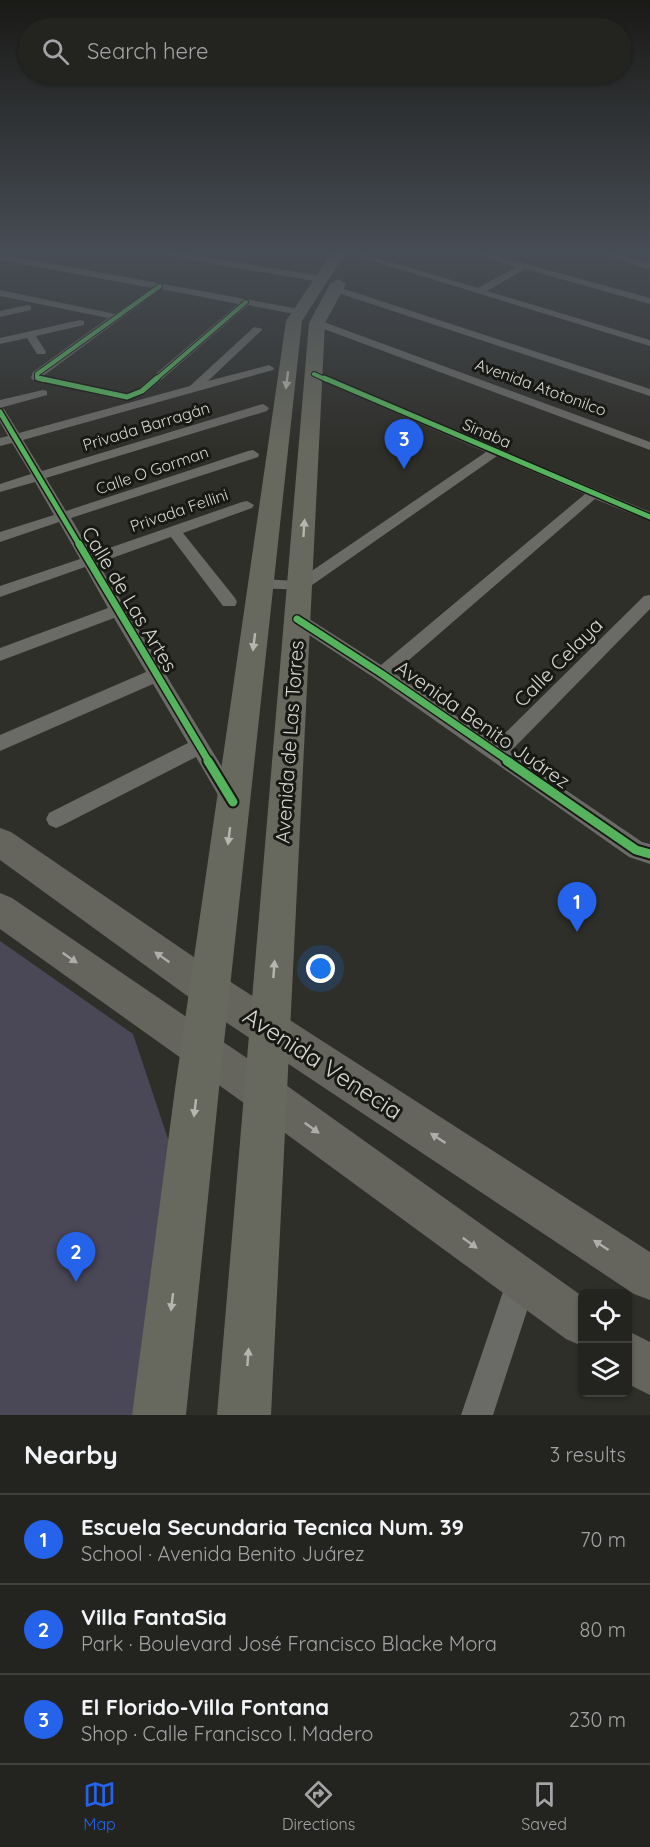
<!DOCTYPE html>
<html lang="en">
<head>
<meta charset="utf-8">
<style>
	:root { --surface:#232320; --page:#2f2f2d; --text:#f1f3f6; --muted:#a3a4a5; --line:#40403e; --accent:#2563eb }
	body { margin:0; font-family:Quicksand,sans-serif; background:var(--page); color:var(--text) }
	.controls { position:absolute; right:18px; bottom:18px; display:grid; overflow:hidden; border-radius:9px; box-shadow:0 2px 4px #0004 }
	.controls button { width:54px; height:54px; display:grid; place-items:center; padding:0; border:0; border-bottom:2px solid var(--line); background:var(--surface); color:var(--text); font:30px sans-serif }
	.you { position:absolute; left:321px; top:969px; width:21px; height:21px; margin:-15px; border:4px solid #fff; border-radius:50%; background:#1a73e8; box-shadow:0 0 0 9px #1a73e833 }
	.badge { display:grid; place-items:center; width:39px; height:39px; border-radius:50%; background:var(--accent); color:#fff; font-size:20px; font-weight:700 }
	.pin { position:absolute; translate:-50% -50px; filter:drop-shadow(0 2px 3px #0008) }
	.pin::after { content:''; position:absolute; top:32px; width:21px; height:18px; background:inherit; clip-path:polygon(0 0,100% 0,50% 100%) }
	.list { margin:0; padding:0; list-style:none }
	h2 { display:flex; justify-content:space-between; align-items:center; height:78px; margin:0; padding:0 24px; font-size:26px }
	h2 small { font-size:20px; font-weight:400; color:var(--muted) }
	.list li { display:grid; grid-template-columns:39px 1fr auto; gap:18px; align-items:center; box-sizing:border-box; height:90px; padding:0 24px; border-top:2px solid var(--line) }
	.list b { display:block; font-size:22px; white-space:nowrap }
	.list p { margin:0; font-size:20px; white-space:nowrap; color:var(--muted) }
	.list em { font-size:20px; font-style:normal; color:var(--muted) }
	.icon { flex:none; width:33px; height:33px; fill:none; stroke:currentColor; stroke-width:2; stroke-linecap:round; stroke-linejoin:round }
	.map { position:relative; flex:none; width:650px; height:1415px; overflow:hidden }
	.search { position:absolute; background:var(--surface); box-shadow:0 2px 4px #0004; left:18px; right:18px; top:18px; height:66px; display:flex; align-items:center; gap:15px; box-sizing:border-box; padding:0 21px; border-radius:33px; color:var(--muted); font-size:22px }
	.sheet { height:348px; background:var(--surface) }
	nav { display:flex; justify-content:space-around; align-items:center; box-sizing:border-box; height:84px; border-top:2px solid var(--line); background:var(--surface); font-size:16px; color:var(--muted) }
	nav a { display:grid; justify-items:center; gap:3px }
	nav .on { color:var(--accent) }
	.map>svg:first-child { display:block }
</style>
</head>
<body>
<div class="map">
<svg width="650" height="1415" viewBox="0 0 650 1415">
	<rect width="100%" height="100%" fill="#2f2f2a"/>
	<path fill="#4a4756" d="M0 941 133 1034 171 1148 132 1415H0Z"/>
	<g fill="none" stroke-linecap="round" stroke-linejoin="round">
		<path fill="#6a6a66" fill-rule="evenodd" d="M157 252H176L321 276 326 279 321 282 161 255Z
			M470 252H483L650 298V304L525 269 487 291 650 340V346L353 255 360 253 478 288 516 267Z
			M591 252H605L650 263V269Z
			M0 254 299 309 304 312 299 315 248 305 146 393 127 400 116 399 33 380 31 378 33 372 108 318 0 296V290L115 314 152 288 0 260ZM161 289 238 304 138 389 126 393 43 376Z
			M332 287H338L650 389V396L332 291Z
			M28 305 31 306V310L0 317V311Z
			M80 320 84 321V325L36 336 46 352 45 354H37L27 338 0 344V338Z
			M313 321H321L650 442V450L313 325Z
			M254 327 263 329 208 381 269 365 274 368 273 370 23 440 42 471 259 405 263 404 269 408 267 411 46 478 66 511 248 451 253 450 259 454 258 457 71 518 92 554 242 502 247 501 254 505 252 508 183 533 235 598 237 602 235 606H223L171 537 98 563 239 795 242 801 239 807 232 810 225 807 196 757 63 825 56 828 49 825 46 819 49 813 188 743 153 684 0 751V735L146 672 114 618 0 661V648L108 608 85 567 0 597V586L80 559 59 522 0 542V532L54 515 35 482 0 492V484L31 474 12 443 0 446V438L8 436 0 422V408L4 409 19 433 190 386Z
			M314 371 650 512V521L595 499 394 673 495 743 644 596 650 595V609L510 752 642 842 650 844V864L629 857 376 679 291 623 289 619 291 615H303L381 665 585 494 497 456 305 590 256 588 253 584 261 579 297 581 486 452 310 376V372Z
			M43 390 47 391V395L0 408V400Z
			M522 1265 533 1269 537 1280 493 1415H461L507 1280 511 1269Z"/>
		<path fill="#65655d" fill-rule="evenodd" d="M0 828 11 832 223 977 650 1252V1300L634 1294 197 1003 0 860Z
			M0 893 12 898 279 1080 582 1296V1346L566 1339 251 1108 0 929Z
			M628 1331 650 1342V1395L628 1384Z"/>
		<path fill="#68695e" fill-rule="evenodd" d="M332 252H346L302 321 219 1089 186 1415H132L175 1089 286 321Z
			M338 279 346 284 325 323 271 1415H217L309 323 330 284Z"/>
		<g stroke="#181814" stroke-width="6">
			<path id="cycleway-far3" d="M314 374 327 380
				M44 380 37 378V374L160 286
				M155 380 246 302"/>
		</g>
		<g stroke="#181814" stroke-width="8">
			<path id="cycleway-far2" d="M38 378 127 397 142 391 157 378
				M324 378 650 517
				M0 412 80 546"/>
		</g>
		<g stroke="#181814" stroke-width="10">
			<path id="cycleway-far1" d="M79 544 209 762
				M297 619 382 674 510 762"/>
		</g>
		<g stroke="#181814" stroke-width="13">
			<path id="cycleway" d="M208 761 233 802
				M507 761 636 850 650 854"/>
		</g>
		<use href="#cycleway-far3" stroke="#56b35d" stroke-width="4"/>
		<use href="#cycleway-far2" stroke="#56b35d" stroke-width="5"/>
		<use href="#cycleway-far1" stroke="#56b35d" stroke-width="7"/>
		<use href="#cycleway" stroke="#56b35d" stroke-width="9"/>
	</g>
	<defs><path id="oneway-solid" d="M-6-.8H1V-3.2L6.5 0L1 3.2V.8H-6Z" transform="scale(1.5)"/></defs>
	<g fill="#b5b6ae">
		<use href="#oneway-solid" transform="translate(287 380) rotate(97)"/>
		<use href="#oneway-solid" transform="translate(304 528) rotate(-86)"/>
		<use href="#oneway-solid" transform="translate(254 642) rotate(97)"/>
		<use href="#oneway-solid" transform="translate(229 836) rotate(97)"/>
		<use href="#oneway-solid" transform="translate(274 969) rotate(-86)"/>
		<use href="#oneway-solid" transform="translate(195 1108) rotate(97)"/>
		<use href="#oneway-solid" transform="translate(172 1302) rotate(97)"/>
		<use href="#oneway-solid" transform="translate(248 1357) rotate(-86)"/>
	</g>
	<g fill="#aeafa8">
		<use href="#oneway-solid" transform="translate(162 957) rotate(-145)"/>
		<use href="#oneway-solid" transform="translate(70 958) rotate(35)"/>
		<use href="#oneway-solid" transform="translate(312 1128) rotate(36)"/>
		<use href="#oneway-solid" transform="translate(438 1138) rotate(-147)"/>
		<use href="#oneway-solid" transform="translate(470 1243) rotate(36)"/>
		<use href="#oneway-solid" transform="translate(601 1245) rotate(-147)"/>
	</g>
	<linearGradient id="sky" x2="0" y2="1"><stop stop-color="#1a1a17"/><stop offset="0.56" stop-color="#474d55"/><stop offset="1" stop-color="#474d55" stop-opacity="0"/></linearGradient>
	<rect width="650" height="450" fill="url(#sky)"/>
	<g text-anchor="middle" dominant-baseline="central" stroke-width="6" stroke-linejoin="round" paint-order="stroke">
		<g font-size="16" fill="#d6d7d1" stroke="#181814">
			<text transform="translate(541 387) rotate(20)">Avenida Atotonilco</text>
			<text transform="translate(146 426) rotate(-17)">Privada Barragán</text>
			<text transform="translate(487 433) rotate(23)">Sinaba</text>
			<text transform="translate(152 470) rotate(-19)">Calle O Gorman</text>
			<text transform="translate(179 510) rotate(-19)">Privada Fellini</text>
		</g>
		<g font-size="20" fill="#d6d7d1" stroke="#181814">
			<text transform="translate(130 599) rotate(59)">Calle de Las Artes</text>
			<text transform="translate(558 662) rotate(-45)">Calle Celaya</text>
			<text transform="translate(483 724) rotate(35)">Avenida Benito Juárez</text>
			<text transform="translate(289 742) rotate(-86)">Avenida de Las Torres</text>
		</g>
		<g font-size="24" fill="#d6d7d1" stroke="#181814">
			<text transform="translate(323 1063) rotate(33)">Avenida Venecia</text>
		</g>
	</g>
</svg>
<div class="controls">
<button><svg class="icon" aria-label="locate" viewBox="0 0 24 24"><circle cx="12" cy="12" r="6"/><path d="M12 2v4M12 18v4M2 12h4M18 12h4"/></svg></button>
<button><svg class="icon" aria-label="layers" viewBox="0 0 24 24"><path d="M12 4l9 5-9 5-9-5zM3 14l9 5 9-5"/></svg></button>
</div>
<div class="you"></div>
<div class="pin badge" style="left:577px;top:932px">1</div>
<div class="pin badge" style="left:76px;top:1282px">2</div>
<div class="pin badge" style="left:404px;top:469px">3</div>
<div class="search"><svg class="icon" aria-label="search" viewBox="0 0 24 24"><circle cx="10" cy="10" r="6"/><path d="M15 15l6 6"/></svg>Search here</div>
</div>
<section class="sheet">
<h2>Nearby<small>3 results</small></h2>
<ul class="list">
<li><span class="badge">1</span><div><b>Escuela Secundaria Tecnica Num. 39</b><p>School · Avenida Benito Juárez</p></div><em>70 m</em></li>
<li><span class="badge">2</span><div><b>Villa FantaSia</b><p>Park · Boulevard José Francisco Blacke Mora</p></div><em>80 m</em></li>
<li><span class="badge">3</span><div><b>El Florido-Villa Fontana</b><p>Shop · Calle Francisco I. Madero</p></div><em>230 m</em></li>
</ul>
</section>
<nav>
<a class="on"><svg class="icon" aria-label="map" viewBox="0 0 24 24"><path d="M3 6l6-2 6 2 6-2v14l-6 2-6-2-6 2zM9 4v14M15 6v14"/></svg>Map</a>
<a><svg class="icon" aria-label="directions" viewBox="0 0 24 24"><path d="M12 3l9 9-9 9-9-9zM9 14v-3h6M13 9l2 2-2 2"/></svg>Directions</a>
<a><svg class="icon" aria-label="saved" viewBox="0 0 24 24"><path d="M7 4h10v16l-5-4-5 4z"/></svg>Saved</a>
</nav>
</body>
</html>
